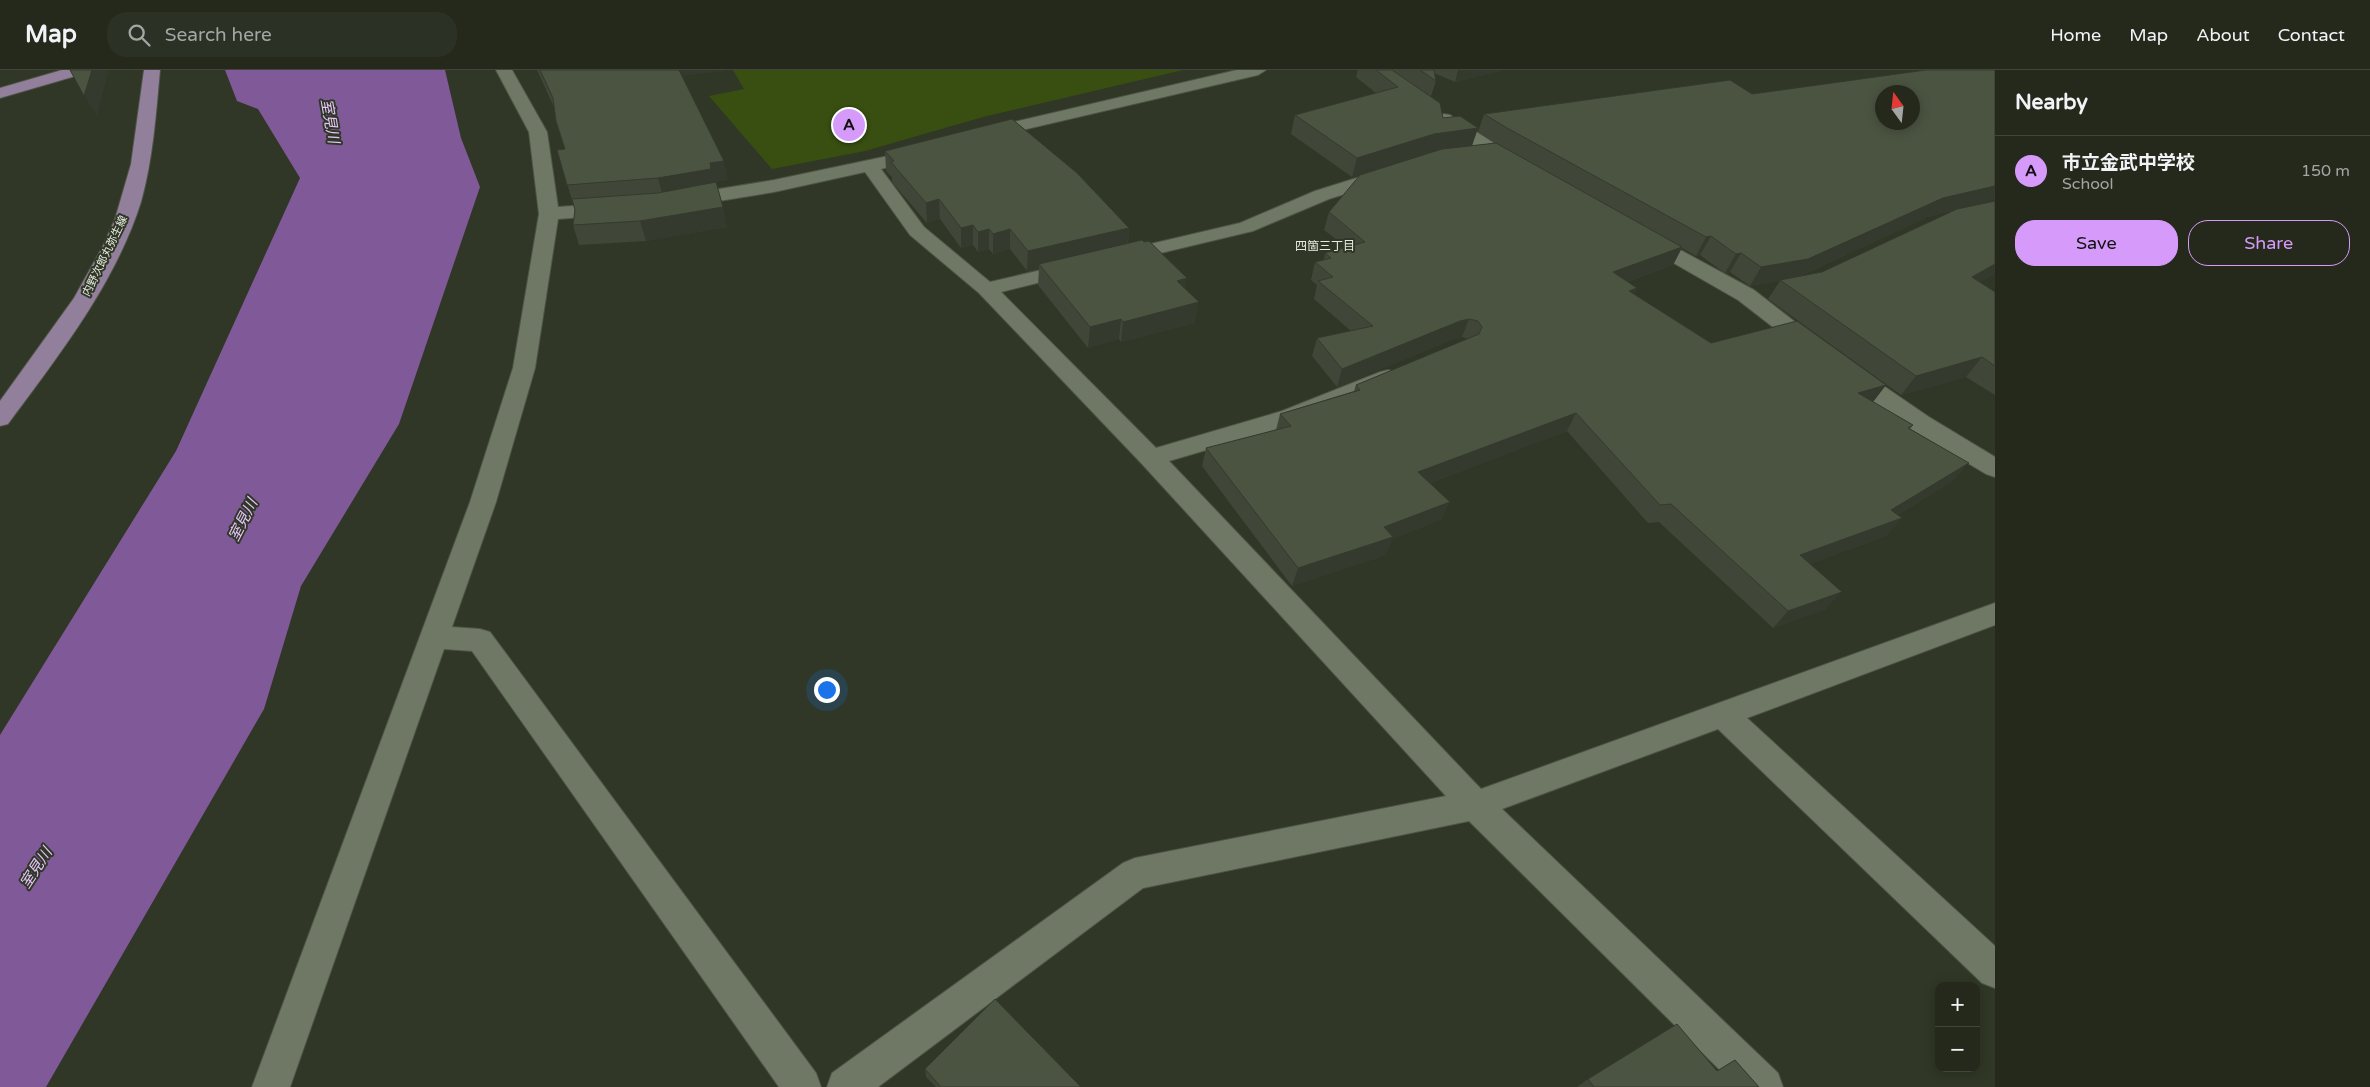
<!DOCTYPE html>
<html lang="en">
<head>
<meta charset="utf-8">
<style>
	:root { --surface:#24291c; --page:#2c3125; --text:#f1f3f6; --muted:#a3a6a3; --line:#41453b; --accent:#d69bfa }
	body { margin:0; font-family:"Varela Round","Noto Sans JP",sans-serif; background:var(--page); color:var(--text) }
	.controls { position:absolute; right:15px; bottom:15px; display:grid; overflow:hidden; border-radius:10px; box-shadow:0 2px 12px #0003 }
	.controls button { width:45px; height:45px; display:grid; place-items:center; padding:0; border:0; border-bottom:1px solid var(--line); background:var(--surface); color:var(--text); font:25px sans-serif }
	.compass { position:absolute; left:1875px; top:15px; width:45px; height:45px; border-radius:50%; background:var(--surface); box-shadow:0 2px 12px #0003; rotate:345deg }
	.you { position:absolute; left:826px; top:619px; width:18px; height:18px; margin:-12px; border:4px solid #fff; border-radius:50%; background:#1a73e8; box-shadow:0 0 0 8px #1a73e833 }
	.badge { display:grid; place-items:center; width:32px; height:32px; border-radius:50%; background:var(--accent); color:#111; font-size:16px; font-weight:700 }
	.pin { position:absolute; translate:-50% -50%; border:2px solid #fff; box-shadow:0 1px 5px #0006 }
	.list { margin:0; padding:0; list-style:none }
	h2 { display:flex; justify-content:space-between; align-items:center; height:65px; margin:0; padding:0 20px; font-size:21px }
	h2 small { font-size:16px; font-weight:400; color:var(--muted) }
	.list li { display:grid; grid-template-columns:32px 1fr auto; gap:15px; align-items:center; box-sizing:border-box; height:70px; padding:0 20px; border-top:1px solid var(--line) }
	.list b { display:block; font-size:19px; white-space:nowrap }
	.list p { margin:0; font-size:16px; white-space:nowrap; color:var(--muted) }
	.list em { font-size:16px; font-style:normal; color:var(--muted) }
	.actions { display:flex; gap:10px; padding:15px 20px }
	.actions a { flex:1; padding:11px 0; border:1px solid var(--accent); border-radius:20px; text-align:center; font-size:18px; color:var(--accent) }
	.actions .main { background:var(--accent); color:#111 }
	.icon { flex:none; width:28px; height:28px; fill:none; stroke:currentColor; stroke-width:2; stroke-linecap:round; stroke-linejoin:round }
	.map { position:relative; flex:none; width:1995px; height:1017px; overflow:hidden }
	header { display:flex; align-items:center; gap:30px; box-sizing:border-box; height:70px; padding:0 25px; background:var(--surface); border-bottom:1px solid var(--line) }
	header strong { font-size:24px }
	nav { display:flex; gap:28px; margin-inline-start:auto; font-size:18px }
	.search { width:350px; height:45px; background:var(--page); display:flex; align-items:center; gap:12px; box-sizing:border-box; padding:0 18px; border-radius:20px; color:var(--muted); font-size:19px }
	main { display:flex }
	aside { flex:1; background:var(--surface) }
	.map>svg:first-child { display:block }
</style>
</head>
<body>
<header>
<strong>Map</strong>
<div class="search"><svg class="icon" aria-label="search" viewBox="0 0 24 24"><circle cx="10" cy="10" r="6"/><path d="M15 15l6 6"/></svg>Search here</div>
<nav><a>Home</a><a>Map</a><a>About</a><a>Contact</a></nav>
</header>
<main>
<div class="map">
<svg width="1995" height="1017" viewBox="0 0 1995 1017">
	<rect width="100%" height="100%" fill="#303726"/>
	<path fill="#394f11" d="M733 0H1183L983 47 865 81 772 99 709 26 744 19Z"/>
	<path fill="#805998" d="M225 0H445L461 68 480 117 399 354 301 516 264 639 46 1017H0V665L176 381 300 108 258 39 237 31Z"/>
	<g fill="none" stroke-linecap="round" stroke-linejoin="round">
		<g stroke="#4e5445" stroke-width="2">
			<path id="minor" d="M496 0H512L547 62 558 137 612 133 619 135 622 139 619 143 612 145 558 149 535 298 496 432 452 557 480 559 490 562 816 1003 821 1017H779L472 581 444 579 290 1017H252L470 432 513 298 539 144 529 62Z
				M1237 0H1266L1258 5 984 69 978 68 975 64 978 60 984 59Z
				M1444 44 1450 45 1519 89 1522 93 1519 97H1507L1438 53 1435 49 1438 45Z
				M888 86 894 88 897 92 894 96 881 99 924 157 990 212 1075 192 1082 194 1085 198 1082 202 1001 222 1156 378 1282 341 1380 302 1388 300 1396 302 1400 307 1396 312 1298 353 1169 391 1481 719 1995 533V555L1747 648 1995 876V918L1982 913 1718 659 1502 739 1778 1003 1783 1017H1737L1469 751 1143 818 878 1017H827L832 1003 1123 793 1135 788 1446 726 1142 394 979 223 910 165 865 102 774 122 682 137 675 135 672 131 675 127 682 125 774 110Z
				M1385 99 1392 101 1394 105 1392 109 1329 129 1253 161 1119 193 1112 191 1109 187 1112 183 1240 153 1315 121Z
				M1644 162 1651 164 1754 220 1821 272 1824 277 1821 282 1813 284 1805 282 1738 230 1637 172 1634 168 1637 164Z
				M1848 295 1856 297 1929 347 1995 387V407L1986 404 1911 359 1840 307 1837 302 1840 297Z"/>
		</g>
		<g stroke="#4e5445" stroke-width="2">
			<path id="major" d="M62 0H88L86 3 0 28V18Z
				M144 0H160C156 44 153 89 141 132 115 214 59 285 8 354L0 356V331L74 228 103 176 115 149 131 94Z"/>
		</g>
		<use href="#minor" fill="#6f7865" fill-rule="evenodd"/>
		<use href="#major" fill="#917f9b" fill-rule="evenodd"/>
	</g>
	<path fill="#404738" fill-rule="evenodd" d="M537 0H727L682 6 728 110 714 112 727 157 646 171 579 175 573 155 575 140 557 80 565 79 556 51 554 37Z
		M1358 0H1504L1455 12 1434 3 1436 11 1431 26 1443 48 1478 58 1472 76 1495 73 1478 62 1484 44 1752 24 1995 0V204L1980 212 1995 222V325L1966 307 1901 325 1768 229 1780 211 1750 216 1730 202 1725 203 1719 199 1700 185 1696 186 1682 178 1673 195 1627 212 1637 218 1634 224 1711 273 1886 315 1873 332 1913 355 1910 359 1953 411 1897 445 1902 448 1886 466 1810 494 1826 539 1773 558 1659 452 1648 453 1567 361 1430 413 1442 449 1392 469 1386 485 1292 516 1202 396 1206 378 1276 360 1280 344 1354 321 1356 315 1468 269 1462 267 1454 269 1337 317 1312 286 1317 268 1351 261 1314 229 1317 215 1311 210 1315 192 1324 190 1325 183 1346 177 1324 160 1329 142 1427 83 1352 107 1291 64 1295 45 1376 23 1356 7ZM1953 141 1822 202 1800 206 1930 146Z
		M885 81 1129 158 1128 173 1186 219 1195 253 1121 272 1119 269 1088 278 1038 215 1039 199 1027 201 1010 179 993 184 989 179 978 182 973 175 961 178 940 149 927 153 892 112V107L886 101Z
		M1735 990 1759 1017H1577L1588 1009 1717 1001Z
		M925 999 1081 1017H936L926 1007Z"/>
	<path fill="#343a2e" d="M92 0H109L97 46 84 26Z
		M676 0H727L678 7Z
		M1458 0H1504L1455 12Z
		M1478 58 1471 78 1427 83 1352 107 1357 88 1434 64Z
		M724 91 728 110 714 112 715 118 663 127 658 108 710 93Z
		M1995 116V132L1930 146 1795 208 1780 210V211L1750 216 1761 197 1943 128Z
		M939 129 940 149 927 153 926 133Z
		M723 137 727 157 646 171 640 151Z
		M973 155V175L961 178V158Z
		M1129 158 1127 178 1039 194V199L1027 201 1028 181Z
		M989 159V179L978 182V162Z
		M1010 159V179L993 184V164Z
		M1711 166 1700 185 1696 186 1706 167Z
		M1682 177 1673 195 1604 220 1613 202Z
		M1741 183 1730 202 1725 203 1736 184Z
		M1995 194V204L1957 226 1972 207Z
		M1187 208 1184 228 1177 211Z
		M1637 218 1628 236 1629 221Z
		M1199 232 1195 253 1121 272 1123 252Z
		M1121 249 1119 269 1088 278 1090 257Z
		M1469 249 1462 267 1454 269 1337 317 1342 299 1460 251Z
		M1982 287 1966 307 1901 325 1916 306Z
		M1886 315 1872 333 1858 323Z
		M1576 343 1567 361 1411 420 1418 402Z
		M1969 393 1953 411 1875 458 1891 440Z
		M1450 432 1442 449 1392 469 1386 485 1292 516 1298 498 1384 457Z
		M1902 448 1886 466 1786 503 1800 485Z
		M1842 522 1826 539 1773 558 1788 541Z"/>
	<path fill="#4b5341" stroke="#343a2e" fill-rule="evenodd" d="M70 0H92L84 26Z
		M540 0H679L724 91 710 93 711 99 658 108 567 115 557 80 565 79 556 51 553 28Z
		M1376 0H1392L1440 33 1443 48 1460 46 1478 58 1434 64 1357 88 1295 45 1398 17Z
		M1420 0H1434L1436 11Z
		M1926 0H1995V116L1943 128 1808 189 1761 197 1741 183 1736 184 1730 180 1711 166 1706 167 1507 58 1484 44 1730 10 1752 24ZM1882 22H1912V52H1882Z
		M1012 49 1077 103 1129 158 1028 181 1010 159 993 164 989 159 978 162 973 155 961 158 939 129 926 133 891 92 894 91 885 81Z
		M1496 73 1682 177 1613 202 1637 218 1629 221 1711 273 1797 251 1886 315 1858 323 1913 355 1908 358 1969 393 1891 440 1902 448 1800 485 1842 522 1788 541 1671 434 1660 435 1576 343 1418 402 1450 432 1384 457 1393 467 1298 498 1206 378 1291 356 1280 344 1360 320 1356 315 1479 264 1482 257 1478 251 1469 249 1460 251 1342 299 1317 268 1373 256 1318 211 1333 207 1315 192 1331 188 1325 183 1365 172 1329 142 1360 105 1442 79Z
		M716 112 723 137 640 151 573 155 575 140 572 129 658 123Z
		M1995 131V194L1972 207 1995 222V296L1982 287 1916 306 1780 210 1822 202 1957 139Z
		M1142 170 1144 172 1149 171 1187 208 1177 211 1199 232 1123 252 1121 249 1090 257 1039 194Z
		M995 929 1081 1017H941L925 999Z
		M1677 954 1717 1001 1735 990 1759 1017H1594L1588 1009Z"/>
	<g text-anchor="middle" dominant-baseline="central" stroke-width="4" stroke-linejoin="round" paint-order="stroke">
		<g font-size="11" fill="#e7ece1" stroke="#303726">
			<text transform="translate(105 186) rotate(-64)">内野次郎丸弥生線</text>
		</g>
		<g font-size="12" fill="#e7ece1" stroke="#303726">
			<text x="1325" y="176">四箇三丁目</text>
		</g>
		<g font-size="15" font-style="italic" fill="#e6c5fc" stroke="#303726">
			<text transform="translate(330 51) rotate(80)">室見川</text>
			<text transform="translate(243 450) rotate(-63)">室見川</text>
			<text transform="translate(36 798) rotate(-57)">室見川</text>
		</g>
	</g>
</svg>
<div class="controls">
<button>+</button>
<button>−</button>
</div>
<svg class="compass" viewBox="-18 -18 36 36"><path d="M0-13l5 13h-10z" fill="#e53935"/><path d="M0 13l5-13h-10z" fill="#a3a6a3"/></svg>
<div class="you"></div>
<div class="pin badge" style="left:849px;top:55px">A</div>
</div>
<aside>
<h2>Nearby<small></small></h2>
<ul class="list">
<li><span class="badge">A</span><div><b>市立金武中学校</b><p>School</p></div><em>150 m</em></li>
</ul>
<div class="actions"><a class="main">Save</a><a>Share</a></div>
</aside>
</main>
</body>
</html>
